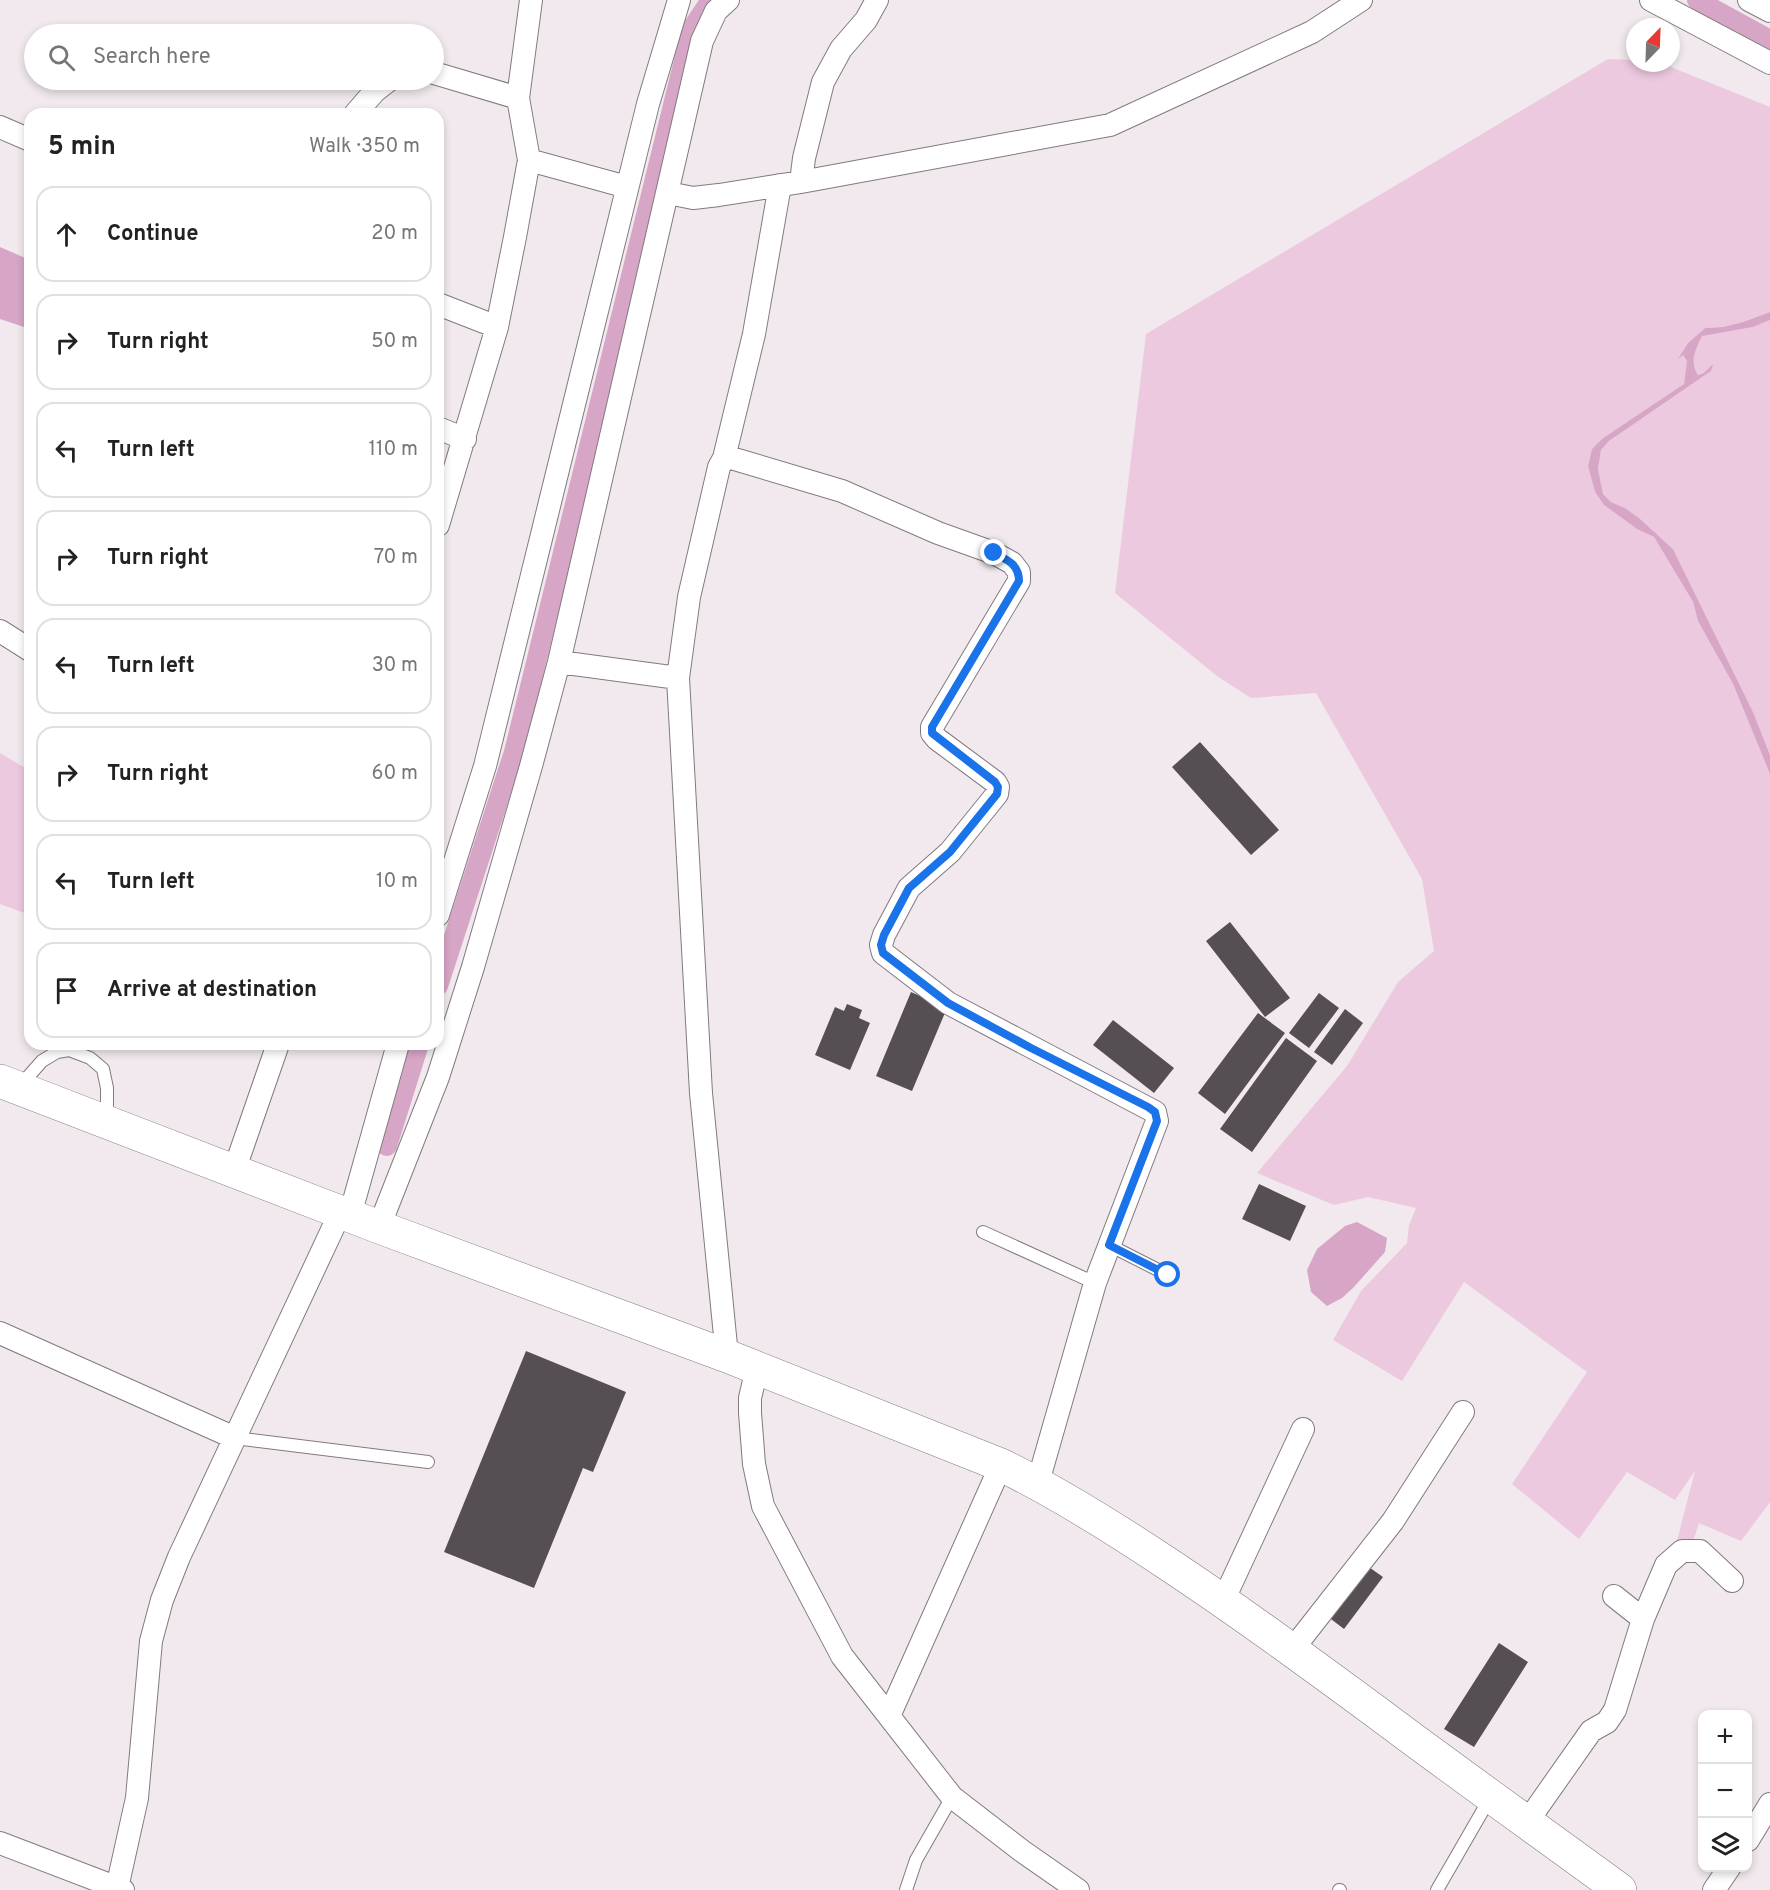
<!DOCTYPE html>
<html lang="en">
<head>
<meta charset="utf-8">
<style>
	:root { --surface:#fff; --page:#f2f2f2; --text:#222; --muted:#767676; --line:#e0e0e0 }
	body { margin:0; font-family:Overpass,sans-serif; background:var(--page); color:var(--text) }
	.controls { position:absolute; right:18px; bottom:18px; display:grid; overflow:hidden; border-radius:12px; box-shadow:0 3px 9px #0003 }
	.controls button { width:54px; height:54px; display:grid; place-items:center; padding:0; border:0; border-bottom:2px solid var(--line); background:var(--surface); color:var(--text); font:30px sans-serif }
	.compass { position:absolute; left:1626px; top:18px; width:54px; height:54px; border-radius:50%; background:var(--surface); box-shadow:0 3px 9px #0003; rotate:23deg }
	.stop { position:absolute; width:18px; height:18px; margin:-14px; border:4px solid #1a73e8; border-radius:50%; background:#fff }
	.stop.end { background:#1a73e8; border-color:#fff; box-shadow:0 2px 6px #0008 }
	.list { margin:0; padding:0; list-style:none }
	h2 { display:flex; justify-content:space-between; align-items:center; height:78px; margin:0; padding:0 24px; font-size:26px }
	h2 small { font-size:20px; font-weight:400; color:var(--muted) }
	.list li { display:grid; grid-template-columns:39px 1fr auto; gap:18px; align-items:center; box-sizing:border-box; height:96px; margin:0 12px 12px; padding:0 12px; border:2px solid var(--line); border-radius:18px }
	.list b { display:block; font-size:22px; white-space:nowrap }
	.list em { font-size:20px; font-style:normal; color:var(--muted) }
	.icon { flex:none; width:33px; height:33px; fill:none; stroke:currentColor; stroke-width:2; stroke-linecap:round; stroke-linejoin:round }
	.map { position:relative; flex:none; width:1770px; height:1890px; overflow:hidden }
	.search { position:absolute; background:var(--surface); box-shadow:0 3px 9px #0003; left:24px; top:24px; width:420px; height:66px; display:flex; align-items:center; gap:15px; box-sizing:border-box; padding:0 21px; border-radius:33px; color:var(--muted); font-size:22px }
	.panel { position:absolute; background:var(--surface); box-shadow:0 3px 9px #0003; left:24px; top:108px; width:420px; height:942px; border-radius:18px }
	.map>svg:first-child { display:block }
</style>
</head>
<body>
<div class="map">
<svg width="1770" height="1890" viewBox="0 0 1770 1890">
	<rect width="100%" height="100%" fill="#f1e9ee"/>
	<path fill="#ecc9df" d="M1608 59 1635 60V63H1661L1770 107V312L1743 322 1723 327 1705 328 1688 343 1683 355 1687 361 1684 384 1592 449 1588 466 1595 492 1604 505 1637 529 1654 537 1693 602 1698 621 1733 684 1770 774V1502L1741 1541 1699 1523 1687 1560 1671 1564 1695 1471 1675 1500 1627 1472 1579 1539 1512 1484 1587 1372 1464 1282 1402 1381 1333 1340 1361 1291 1407 1243 1409 1225 1416 1208 1368 1197 1334 1205 1257 1173 1347 1066 1398 982 1434 951 1422 879 1316 693 1251 698 1217 676 1115 593 1146 334Z
		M1770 320V755L1753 712 1673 549 1639 518 1625 508 1611 502 1603 494 1598 469 1601 450 1609 441 1711 371 1698 375C1689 361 1696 349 1702 335L1753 327Z
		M0 753 30 771V915L0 904Z"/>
	<path fill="#d7a6c6" d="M0 247 30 260V329L0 319Z
		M1770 312V320L1753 327 1702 336C1696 349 1689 361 1698 375L1704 373 1713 364 1711 371 1609 441 1601 450 1598 469 1603 494 1611 502 1625 508 1639 518 1673 549 1753 712 1770 755V774L1733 684 1698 621 1693 602 1654 537 1637 529 1604 505 1595 492 1588 466 1592 449 1602 439 1684 384 1687 361 1683 355 1678 359 1688 343 1705 328 1723 327 1743 322Z
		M1357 1222 1387 1238 1385 1252 1353 1288 1342 1298 1327 1306 1311 1292 1307 1270 1317 1249 1345 1226Z"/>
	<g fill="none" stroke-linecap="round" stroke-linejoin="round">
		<path stroke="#d7a6c6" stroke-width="20" d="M1697 0 1770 40
			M438 986 514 752 692 28 711 0
			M387 1146 419 1044"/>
	</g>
	<path fill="#554e52" d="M1200 742 1279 830 1251 855 1172 767Z
		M1230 922 1290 998 1265 1017 1206 941Z
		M911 992 947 1008 912 1091 876 1076Z
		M1319 993 1339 1008 1309 1048 1289 1033Z
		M847 1004 862 1010 859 1018 870 1023 850 1070 815 1055 835 1007 844 1011Z
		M1345 1009 1363 1023 1332 1065 1314 1052Z
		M1258 1013 1285 1033 1225 1114 1198 1093Z
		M1113 1020 1174 1068 1154 1093 1093 1045Z
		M1286 1038 1317 1061 1252 1152 1220 1129Z
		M1259 1184 1306 1206 1290 1241 1242 1219Z
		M526 1351 626 1392 593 1472 583 1468 534 1588 444 1552Z
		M1366 1565 1383 1577 1344 1629 1327 1616Z
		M1499 1643 1528 1662 1474 1747 1444 1729Z"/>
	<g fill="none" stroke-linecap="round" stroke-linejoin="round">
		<g stroke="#817a7f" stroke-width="14">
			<path id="service" d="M19 1087 42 1061 57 1052 69 1050 90 1058 103 1069 107 1088V1120
				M983 1232 1095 1283
				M1109 1245 1168 1275
				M235 1438 428 1462
				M906 1890 916 1860 952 1797
				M1339 1890H1340
				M1437 1890 1490 1798"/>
		</g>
		<g stroke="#817a7f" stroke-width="24">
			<path id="minor" d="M1651 0 1770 63
				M1749 0 1770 11
				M434 73 518 98
				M355 114 375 91 389 80
				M0 127 30 140
				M529 160 627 187
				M801 182 804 158 823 82 841 49 866 20 877 0
				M668 193 693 198 719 195 801 182 1110 125 1312 32 1361 0
				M438 304 497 327
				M438 428 465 439
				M724 458 754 334 780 185
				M438 525 497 327 515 237 529 160 518 98 531 0
				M0 631 30 650
				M559 662 678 678
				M438 915 485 766 648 104 679 0
				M234 1171 278 1044
				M350 1215 398 1044
				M379 1227 438 1077 473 967 531 766 559 662 702 41 716 11 728 0
				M0 1333 235 1438
				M727 1356 701 1093 678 678 689 597 719 467 724 458H731L842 491 938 533 994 553 1012 563 1019 572V581L932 727V733L937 739 995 782 998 787 997 794 950 852 909 888 884 935 881 945 883 953 948 1003 1155 1112 1157 1121 1095 1283 1038 1482
				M757 1368 750 1398V1413L754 1464 763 1506 842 1656 952 1797 1022 1851 1078 1890
				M1614 1596 1643 1619
				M1223 1601 1303 1429
				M1292 1650 1393 1521 1463 1412
				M889 1716 1001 1465
				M1527 1822 1591 1731 1607 1722 1615 1710 1643 1619 1666 1565 1682 1551H1700L1732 1581
				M1748 1840 1770 1804
				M0 1843 123 1890
				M117 1888 137 1798 151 1641 162 1600 179 1557 341 1211
				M1714 1890 1729 1868"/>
		</g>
		<g stroke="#817a7f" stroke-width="34">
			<path id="trunk" d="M0 1081 379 1227 727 1356 1001 1465C1059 1493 1114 1528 1168 1564 1239 1611 1307 1661 1375 1711 1456 1772 1538 1830 1620 1890"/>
		</g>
		<use href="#service" stroke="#fff" stroke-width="12"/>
		<use href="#minor" stroke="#fff" stroke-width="22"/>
		<use href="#trunk" stroke="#fff" stroke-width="33"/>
	</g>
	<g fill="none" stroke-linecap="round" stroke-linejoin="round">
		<path stroke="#1a73e8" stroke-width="8" d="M994 553C1007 560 1019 564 1019 581L932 727V733L995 782 998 787 997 794 950 852 909 888 884 935 881 945 883 953 948 1003 1031 1048 1148 1107 1155 1112 1157 1121 1109 1245 1168 1275"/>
	</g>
</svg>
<div class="controls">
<button>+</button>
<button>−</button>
<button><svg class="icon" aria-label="layers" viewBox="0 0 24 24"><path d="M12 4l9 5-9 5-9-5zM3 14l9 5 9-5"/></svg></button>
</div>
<svg class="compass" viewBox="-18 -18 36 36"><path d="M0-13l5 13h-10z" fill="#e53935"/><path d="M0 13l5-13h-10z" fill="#767676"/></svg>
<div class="stop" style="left:1168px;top:1275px"></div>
<div class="stop end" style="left:994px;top:553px"></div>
<div class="search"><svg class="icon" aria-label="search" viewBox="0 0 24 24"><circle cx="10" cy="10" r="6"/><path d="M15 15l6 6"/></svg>Search here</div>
<section class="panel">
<h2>5 min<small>Walk · 350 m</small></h2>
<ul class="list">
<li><svg class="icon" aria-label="ahead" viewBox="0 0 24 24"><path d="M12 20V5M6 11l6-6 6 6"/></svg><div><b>Continue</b></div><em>20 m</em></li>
<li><svg class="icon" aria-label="right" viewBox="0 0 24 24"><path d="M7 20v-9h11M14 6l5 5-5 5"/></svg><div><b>Turn right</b></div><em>50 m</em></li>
<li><svg class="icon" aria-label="left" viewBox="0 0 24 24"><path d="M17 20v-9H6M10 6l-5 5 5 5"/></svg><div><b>Turn left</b></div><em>110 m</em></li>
<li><svg class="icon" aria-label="right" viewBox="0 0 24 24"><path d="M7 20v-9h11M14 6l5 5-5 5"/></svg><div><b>Turn right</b></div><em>70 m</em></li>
<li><svg class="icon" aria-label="left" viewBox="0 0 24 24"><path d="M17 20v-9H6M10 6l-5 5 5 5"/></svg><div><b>Turn left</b></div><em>30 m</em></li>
<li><svg class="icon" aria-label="right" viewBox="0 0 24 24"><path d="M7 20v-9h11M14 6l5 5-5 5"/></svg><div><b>Turn right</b></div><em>60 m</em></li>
<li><svg class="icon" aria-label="left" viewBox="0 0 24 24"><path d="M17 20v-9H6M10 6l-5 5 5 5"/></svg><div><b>Turn left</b></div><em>10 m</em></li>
<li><svg class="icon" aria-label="arrive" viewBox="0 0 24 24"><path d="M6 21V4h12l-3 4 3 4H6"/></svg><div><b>Arrive at destination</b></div></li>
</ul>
</section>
</div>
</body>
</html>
